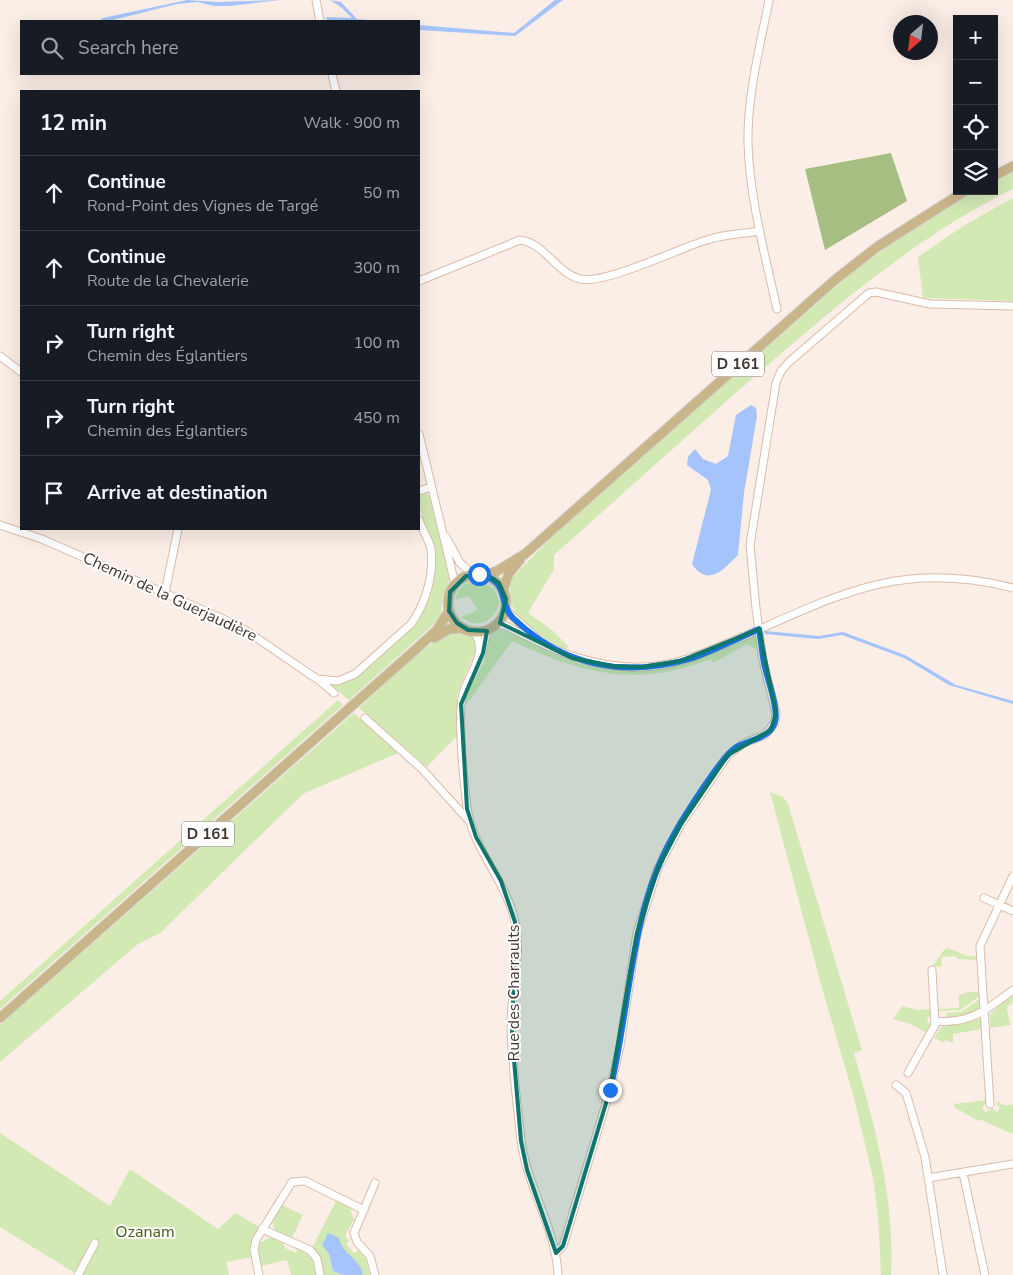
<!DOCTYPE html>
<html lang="en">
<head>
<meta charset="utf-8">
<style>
	:root { --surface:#171b24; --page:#20242c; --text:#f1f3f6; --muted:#9ea1a6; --line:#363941 }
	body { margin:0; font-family:"Nunito Sans",sans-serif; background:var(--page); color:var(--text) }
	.controls { position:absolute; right:15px; top:15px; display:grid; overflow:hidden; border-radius:0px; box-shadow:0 5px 20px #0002 }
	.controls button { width:45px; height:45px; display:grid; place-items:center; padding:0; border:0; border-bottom:1px solid var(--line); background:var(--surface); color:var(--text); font:25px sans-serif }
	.compass { position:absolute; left:893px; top:15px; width:45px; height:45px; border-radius:50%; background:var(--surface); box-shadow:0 5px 20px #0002; rotate:208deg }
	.stop { position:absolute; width:15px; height:15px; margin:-11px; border:4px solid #1a73e8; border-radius:50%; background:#fff }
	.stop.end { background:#1a73e8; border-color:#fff; box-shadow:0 1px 5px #0008 }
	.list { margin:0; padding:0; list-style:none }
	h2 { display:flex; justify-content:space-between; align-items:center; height:65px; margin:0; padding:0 20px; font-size:21px }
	h2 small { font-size:16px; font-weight:400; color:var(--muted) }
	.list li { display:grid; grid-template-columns:32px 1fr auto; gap:15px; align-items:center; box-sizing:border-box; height:75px; padding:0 20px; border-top:1px solid var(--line) }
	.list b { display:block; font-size:19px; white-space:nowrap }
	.list p { margin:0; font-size:16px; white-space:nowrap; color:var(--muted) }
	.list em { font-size:16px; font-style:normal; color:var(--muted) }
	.icon { flex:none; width:28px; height:28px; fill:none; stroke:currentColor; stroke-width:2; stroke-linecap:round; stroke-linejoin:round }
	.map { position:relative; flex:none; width:1013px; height:1275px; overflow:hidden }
	.search { position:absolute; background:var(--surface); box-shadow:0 5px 20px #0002; left:20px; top:20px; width:400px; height:55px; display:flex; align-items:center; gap:12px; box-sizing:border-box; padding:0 18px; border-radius:0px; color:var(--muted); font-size:19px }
	.panel { position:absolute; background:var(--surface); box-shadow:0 5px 20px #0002; left:20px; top:90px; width:400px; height:440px; border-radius:0px }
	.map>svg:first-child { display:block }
</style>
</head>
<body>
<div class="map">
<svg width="1013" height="1275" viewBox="0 0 1013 1275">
	<rect width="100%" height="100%" fill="#fbeee6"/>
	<path fill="#d3e9b4" d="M1013 172V189C923 233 847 297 771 362 698 426 626 491 554 555V569L528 613 552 630 568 646 566 650C537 636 502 617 511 579L553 536 850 274 895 241 969 195 976 191H994V182Z
		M1013 198V301L923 298 918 257 963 226Z
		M426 493 430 497 450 578 443 597 440 619 349 700 328 683C351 686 364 671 379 657 392 645 408 634 418 620 433 600 439 566 432 543 426 524 419 517 419 496Z
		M480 581 494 589 499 601C496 622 477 630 461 617L478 610 469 596 455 600C457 587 467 581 480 581Z
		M499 630C520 633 545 652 566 659 637 684 689 665 755 636L758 639 760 652 747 644 713 663 711 659C636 688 583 674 512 641L466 705C468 685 481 672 487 654 490 646 488 638 494 631Z
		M458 631C467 634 476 636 477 647L457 695 459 742 455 738 427 767 359 708C380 690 433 633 458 631Z
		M338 700 343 705 0 1009V1001Z
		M354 713 398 753 303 794 160 933 138 944 0 1062V1025Z
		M770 792 783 797 788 804 862 1050 854 1053C875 1128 895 1196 891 1275H881L878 1215 873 1178 854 1098 820 981Z
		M948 948 967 956H977L978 960 957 959 956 956 941 957 942 966 932 967 943 951Z
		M968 992H980V996L960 1010 938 1011V1009L959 1008V995Z
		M1013 993V1002L1007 1008 1010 1025 990 1028V1014Z
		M981 998V1009L965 1017 946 1019V1013L961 1012Z
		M902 1006 918 1010 932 1009V1016L928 1017 927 1022 932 1025 928 1034 911 1024 893 1019Z
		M979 1019 983 1022 982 1029 953 1034V1043L945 1040 944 1043 934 1038 941 1027Z
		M987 1100 982 1109 986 1112 992 1108 997 1112 1000 1108 996 1104 998 1101 1003 1105H1012L1013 1103V1134L979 1119 978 1121 954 1107V1104Z
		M0 1133 110 1206 130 1169 218 1229 236 1213 259 1227 252 1240V1257L226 1262 229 1275H74L75 1273 0 1227Z
		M336 1201 350 1208 354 1220 345 1236 349 1241 346 1244 354 1253 358 1250 366 1259 370 1275H361L363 1273 340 1244 339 1238 325 1248 329 1254 333 1271 343 1275H323L319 1257 312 1248Z
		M282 1205 303 1215 291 1240 276 1233 272 1220Z
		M271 1237 283 1242 285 1248 296 1253 298 1249C312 1255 314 1261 317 1275H291L287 1260 261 1266 258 1250 259 1243Z"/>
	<path fill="#a6be82" d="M891 153 907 201 825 250 805 169Z"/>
	<path fill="#a4c4fb" d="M187 0 217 2 281 0 229 6H214L197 2 177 4 109 21H98L103 18Z
		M330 0 341 2 357 19 383 21H327L326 17 352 18 342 8Z
		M555 0H563L515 36 419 30V25L514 33Z
		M751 405 756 408 757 416 744 493 738 555C724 569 708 588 692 564L711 490 708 480 687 465 688 457 695 449 703 459 716 464 728 456 736 415Z
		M765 631 819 636 843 632 905 655 956 685 1013 701V704L949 685 904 658 842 635 818 639 765 634Z
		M328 1233 339 1238C341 1252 359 1259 363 1273L361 1275H343L333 1271 329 1254 322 1245Z"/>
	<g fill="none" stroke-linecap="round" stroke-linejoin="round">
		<g stroke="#dabca9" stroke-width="9">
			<path id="minor" d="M316 0 320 21
				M769 0C760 47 747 96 748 144 750 200 765 255 777 309
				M332 74 336 91
				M419 281 520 240C545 243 555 272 580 279 605 285 679 248 707 240 724 234 742 234 760 231
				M0 356 21 372
				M419 434 455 584
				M419 491 431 487
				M0 525 42 539 221 618 245 630 317 679 338 681 355 674 411 624C426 603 434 575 431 549 429 539 422 530 419 520
				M446 537 460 563 473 574
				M165 593 178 529
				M505 608 512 616 537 638
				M496 624 506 626C550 649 592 669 643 667 680 666 713 649 747 635 843 592 906 560 1013 588
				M474 631C489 654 469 672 463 694 457 714 464 784 467 807 472 849 507 881 515 922 522 954 512 987 511 1020 511 1060 517 1101 521 1140 527 1187 556 1228 558 1275
				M482 654 487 630
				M319 680 334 693
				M365 718 422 769 470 822
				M984 898 1013 911
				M935 1021C971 1024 986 1010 1013 990
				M908 1073 935 1025 932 970
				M896 1085 906 1093 925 1157 943 1275
				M990 1104 980 946 1013 876
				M963 1173 985 1275
				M928 1178 1013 1164
				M262 1229 310 1250 317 1259 320 1275
				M556 1253 563 1246 610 1090 620 1046 637 933 658 868 681 824 728 755 744 743 765 735 775 722 776 713 763 661 756 608 750 545 776 383 781 371 789 362 869 293 876 292 930 304 1013 306
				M78 1275 95 1243
				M259 1275 254 1250 256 1240 292 1182 305 1181 364 1210
				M375 1275 370 1256 357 1242 354 1233 375 1183"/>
		</g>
		<g stroke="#d2cfcd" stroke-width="11">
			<path id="major" d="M994 176 1013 166
				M448 603a29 29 0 1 1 58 0a29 29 0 1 1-58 0Z
				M486 575 497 571 525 554 836 279 877 247 965 191
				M503 590 509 573 520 560
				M434 638 449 629 463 628
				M0 1018 415 650 437 630 449 611"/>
		</g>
		<use href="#minor" stroke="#fff" stroke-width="7"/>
		<use href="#major" stroke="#c9b58a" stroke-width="9"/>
	</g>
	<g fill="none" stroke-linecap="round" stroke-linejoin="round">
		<path stroke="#1a73e8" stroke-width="6" d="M479 574C511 581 497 602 513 618 564 667 626 678 693 658 715 650 737 639 759 629 761 640 762 652 764 663 767 678 779 709 775 722 770 740 748 739 735 748 719 760 683 818 672 838 629 916 631 1006 610 1090"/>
	</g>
	<path fill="#0f766e" fill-opacity="0.2" stroke="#0f766e" stroke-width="4" stroke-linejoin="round" d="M486 575 499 583 506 599 500 623 572 658 613 666 641 667 680 661 759 629 776 713 771 730 728 755 681 824 658 868 637 933 610 1090 563 1246 556 1253 527 1170 521 1141 512 1037 515 922 501 881 476 837 467 809 461 704 483 653 487 631 468 630 457 623 449 611 450 592 466 576Z"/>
	<g text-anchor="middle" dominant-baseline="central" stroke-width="4" stroke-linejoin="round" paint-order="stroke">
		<g fill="#fefefe" stroke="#7b726d" stroke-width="1">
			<rect x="712" y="351.5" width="52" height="25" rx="4"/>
			<rect x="182" y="821.5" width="52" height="25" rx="4"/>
		</g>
		<g font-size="15" font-weight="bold" fill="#43362f">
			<text x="738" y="364">D 161</text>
			<text x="208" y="834">D 161</text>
		</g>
		<g font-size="16" fill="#43362f" stroke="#fefefe">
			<text transform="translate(170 597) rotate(25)">Chemin de la Guerjaudière</text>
			<text transform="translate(514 993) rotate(-90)">Rue des Charraults</text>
		</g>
		<g font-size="16" fill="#465c1c" stroke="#fefefe">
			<text x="145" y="1232">Ozanam</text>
		</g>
	</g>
</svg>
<div class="controls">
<button>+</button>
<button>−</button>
<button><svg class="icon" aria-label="locate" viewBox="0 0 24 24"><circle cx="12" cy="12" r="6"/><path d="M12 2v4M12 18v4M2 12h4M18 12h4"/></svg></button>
<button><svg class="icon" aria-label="layers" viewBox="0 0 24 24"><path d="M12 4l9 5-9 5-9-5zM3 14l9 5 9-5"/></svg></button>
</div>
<svg class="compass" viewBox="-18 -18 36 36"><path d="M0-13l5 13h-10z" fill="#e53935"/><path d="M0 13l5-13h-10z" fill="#9ea1a6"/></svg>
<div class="stop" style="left:479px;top:574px"></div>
<div class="stop end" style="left:610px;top:1090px"></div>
<div class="search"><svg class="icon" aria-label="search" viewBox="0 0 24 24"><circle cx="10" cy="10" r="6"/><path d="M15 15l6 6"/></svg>Search here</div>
<section class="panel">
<h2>12 min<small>Walk · 900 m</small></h2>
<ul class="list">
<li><svg class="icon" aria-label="ahead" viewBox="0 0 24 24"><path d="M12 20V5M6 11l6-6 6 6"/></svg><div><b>Continue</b><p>Rond-Point des Vignes de Targé</p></div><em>50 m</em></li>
<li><svg class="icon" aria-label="ahead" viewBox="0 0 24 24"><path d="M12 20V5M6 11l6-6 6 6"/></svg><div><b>Continue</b><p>Route de la Chevalerie</p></div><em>300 m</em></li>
<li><svg class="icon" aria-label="right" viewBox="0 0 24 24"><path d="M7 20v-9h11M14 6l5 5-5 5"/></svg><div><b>Turn right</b><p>Chemin des Églantiers</p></div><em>100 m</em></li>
<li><svg class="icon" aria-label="right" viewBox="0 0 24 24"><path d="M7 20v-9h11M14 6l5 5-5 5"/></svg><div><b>Turn right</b><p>Chemin des Églantiers</p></div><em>450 m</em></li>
<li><svg class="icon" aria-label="arrive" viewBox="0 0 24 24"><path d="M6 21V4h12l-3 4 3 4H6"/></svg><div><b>Arrive at destination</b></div></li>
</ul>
</section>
</div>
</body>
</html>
